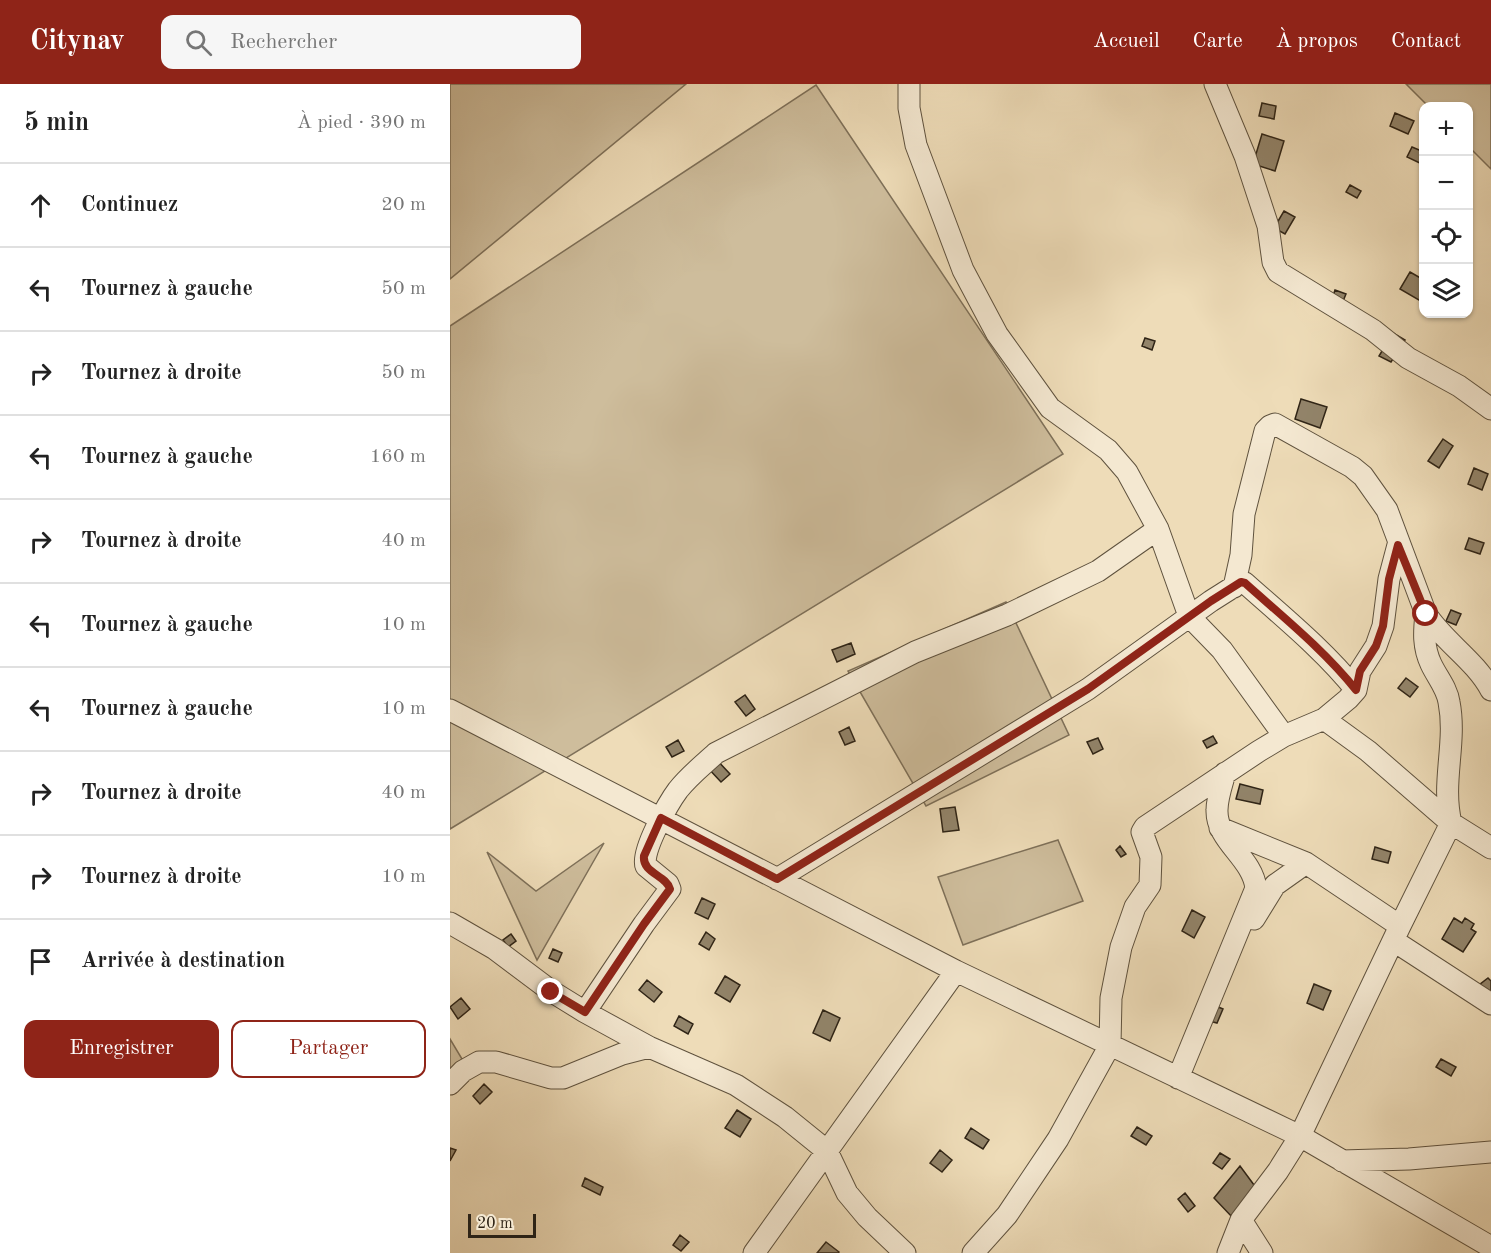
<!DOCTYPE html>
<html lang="fr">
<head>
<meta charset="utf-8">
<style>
	:root { --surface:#fff; --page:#f6f6f6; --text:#222; --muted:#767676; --line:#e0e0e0; --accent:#8f2418 }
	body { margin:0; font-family:"Old Standard TT",serif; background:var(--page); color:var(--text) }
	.controls { position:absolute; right:18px; top:18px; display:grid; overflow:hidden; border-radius:12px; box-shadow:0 2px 4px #0004 }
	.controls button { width:54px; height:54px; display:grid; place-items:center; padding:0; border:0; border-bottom:2px solid var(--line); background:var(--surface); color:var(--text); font:30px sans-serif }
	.scale { position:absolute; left:18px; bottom:15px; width:68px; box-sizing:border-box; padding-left:6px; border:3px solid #2f2416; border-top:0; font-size:16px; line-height:21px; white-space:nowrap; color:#2f2416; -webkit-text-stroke:4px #f4e8d1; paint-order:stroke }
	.stop { position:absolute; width:18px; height:18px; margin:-14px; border:4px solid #8f2418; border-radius:50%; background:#fff }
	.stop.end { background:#8f2418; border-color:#fff; box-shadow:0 2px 6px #0008 }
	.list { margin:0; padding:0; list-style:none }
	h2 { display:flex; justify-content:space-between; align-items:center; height:78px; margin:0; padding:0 24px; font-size:26px }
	h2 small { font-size:20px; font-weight:400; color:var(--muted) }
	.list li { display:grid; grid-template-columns:39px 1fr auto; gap:18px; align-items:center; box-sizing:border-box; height:84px; padding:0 24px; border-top:2px solid var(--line) }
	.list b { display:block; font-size:22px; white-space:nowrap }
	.list em { font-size:20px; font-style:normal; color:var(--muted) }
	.actions { display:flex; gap:12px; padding:18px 24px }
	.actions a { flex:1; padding:14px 0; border:2px solid var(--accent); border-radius:12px; text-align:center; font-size:21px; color:var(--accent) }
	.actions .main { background:var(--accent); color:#fff }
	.icon { flex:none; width:33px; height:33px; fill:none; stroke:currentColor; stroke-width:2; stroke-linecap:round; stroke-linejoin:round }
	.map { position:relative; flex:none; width:1041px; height:1169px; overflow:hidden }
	header { display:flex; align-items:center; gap:36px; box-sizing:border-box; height:84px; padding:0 30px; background:var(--accent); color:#fff }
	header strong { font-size:28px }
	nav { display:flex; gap:33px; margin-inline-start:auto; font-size:21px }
	.search { width:420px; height:54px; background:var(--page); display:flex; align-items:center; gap:15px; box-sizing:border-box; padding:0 21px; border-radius:12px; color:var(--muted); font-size:22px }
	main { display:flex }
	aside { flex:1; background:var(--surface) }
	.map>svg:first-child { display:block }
</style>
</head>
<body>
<header>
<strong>Citynav</strong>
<div class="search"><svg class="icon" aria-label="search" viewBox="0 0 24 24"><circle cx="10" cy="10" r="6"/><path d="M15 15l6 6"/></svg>Rechercher</div>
<nav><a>Accueil</a><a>Carte</a><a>À propos</a><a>Contact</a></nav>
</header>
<main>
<aside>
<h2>5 min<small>À pied · 390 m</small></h2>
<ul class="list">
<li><svg class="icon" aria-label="ahead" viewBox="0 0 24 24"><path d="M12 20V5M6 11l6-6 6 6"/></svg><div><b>Continuez</b></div><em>20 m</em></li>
<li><svg class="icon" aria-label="left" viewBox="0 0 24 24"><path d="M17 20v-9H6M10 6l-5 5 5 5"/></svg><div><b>Tournez à gauche</b></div><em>50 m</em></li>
<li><svg class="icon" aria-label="right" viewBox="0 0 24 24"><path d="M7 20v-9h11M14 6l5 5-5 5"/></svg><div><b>Tournez à droite</b></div><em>50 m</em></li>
<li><svg class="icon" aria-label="left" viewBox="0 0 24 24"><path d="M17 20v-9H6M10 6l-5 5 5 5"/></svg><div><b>Tournez à gauche</b></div><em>160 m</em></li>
<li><svg class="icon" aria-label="right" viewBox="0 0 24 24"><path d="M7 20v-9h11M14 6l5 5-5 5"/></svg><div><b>Tournez à droite</b></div><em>40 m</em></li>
<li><svg class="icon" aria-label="left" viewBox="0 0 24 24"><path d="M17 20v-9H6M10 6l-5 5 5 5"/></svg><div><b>Tournez à gauche</b></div><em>10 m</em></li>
<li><svg class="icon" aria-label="left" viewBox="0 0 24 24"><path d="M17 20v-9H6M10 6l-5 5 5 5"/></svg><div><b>Tournez à gauche</b></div><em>10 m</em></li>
<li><svg class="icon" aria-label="right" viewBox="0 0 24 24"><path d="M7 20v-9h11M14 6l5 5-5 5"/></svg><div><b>Tournez à droite</b></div><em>40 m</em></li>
<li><svg class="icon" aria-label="right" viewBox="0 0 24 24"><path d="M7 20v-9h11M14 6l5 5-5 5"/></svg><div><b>Tournez à droite</b></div><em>10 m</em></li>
<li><svg class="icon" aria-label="arrive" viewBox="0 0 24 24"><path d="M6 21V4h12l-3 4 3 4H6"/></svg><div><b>Arrivée à destination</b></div></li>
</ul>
<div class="actions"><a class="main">Enregistrer</a><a>Partager</a></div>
</aside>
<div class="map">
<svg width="1041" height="1169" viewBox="0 0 1041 1169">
	<rect width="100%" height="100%" fill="#eedcb8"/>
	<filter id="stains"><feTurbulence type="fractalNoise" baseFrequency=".00333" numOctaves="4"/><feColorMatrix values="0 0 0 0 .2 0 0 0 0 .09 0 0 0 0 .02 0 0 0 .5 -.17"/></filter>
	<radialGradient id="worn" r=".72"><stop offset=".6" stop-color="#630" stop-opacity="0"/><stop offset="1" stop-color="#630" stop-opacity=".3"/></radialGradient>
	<path fill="#cebd9c" stroke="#7e7059" stroke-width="1.5" d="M0 0H236L0 195Z
		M956 0H1041V85L1019 63 1018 22H978Z
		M366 1 613 370 0 745V242Z
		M556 518 619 651 476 722 398 587Z
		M608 756 633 817 513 861 488 793Z
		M154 759 87 876 37 768 86 807Z
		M0 955 15 980 0 1000Z"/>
	<path fill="#92846a" stroke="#2f2416" stroke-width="1.5" d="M812 19 826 22 824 35 809 32Z
		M945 29 964 37 958 50 940 42Z
		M812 50 834 57 825 87 803 80Z
		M962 63 974 68V81L957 73Z
		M900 101 911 107 907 114 896 108Z
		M834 127 845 133 835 150 824 144Z
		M960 188 974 196V219L950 205Z
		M885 206 896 210 891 222 881 218Z
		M943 249 955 256 941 278 929 272Z
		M695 254 705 257 702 266 692 262Z
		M851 315 877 323 870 344 845 335Z
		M993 355 1003 362 989 384 978 377Z
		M1024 384 1038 390 1032 406 1018 400Z
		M1019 454 1034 459 1030 470 1015 465Z
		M1001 526 1011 530 1006 541 996 537Z
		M401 559 405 570 387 578 382 566Z
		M956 594 968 603 960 613 948 604Z
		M295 611 305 625 296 632 285 618Z
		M399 643 405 657 395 661 389 648Z
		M763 652 767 659 757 664 753 657Z
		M648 654 653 665 643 670 637 658Z
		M228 656 234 667 222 673 216 663Z
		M265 674 280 690 271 698 257 683Z
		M790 700 813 706 810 720 786 715Z
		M505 723 509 746 493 748 490 725Z
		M670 762 676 770 671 773 666 766Z
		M925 763 941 768 938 779 922 775Z
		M252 814 265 820 258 835 245 829Z
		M742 826 755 833 744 854 732 847Z
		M1004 834 1012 839 1015 834 1024 840 1021 845 1026 848 1013 868 992 855Z
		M256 848 265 855 259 866 249 860Z
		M61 850 66 857 58 863 53 856Z
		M103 865 112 869 108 878 99 874Z
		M275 892 290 901 280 918 265 909Z
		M1038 894 1041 897V907L1036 911 1029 901Z
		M197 896 212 908 204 918 189 906Z
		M864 900 881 907 873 926 857 919Z
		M11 914 20 925 8 935 0 923Z
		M761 920 773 925 767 939 752 935Z
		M373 926 390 934 380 957 363 949Z
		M229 932 243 940 238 950 224 942Z
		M991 975 1006 983 1001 992 986 983Z
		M34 1000 42 1008 30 1020 23 1012Z
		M287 1026 301 1035 290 1053 275 1044Z
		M687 1043 702 1052 696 1061 681 1052Z
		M521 1044 539 1056 533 1065 515 1054Z
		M0 1064 6 1066 0 1077Z
		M490 1066 502 1076 492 1088 480 1079Z
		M770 1069 780 1075 772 1085 763 1079Z
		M790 1082 807 1105 782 1133 764 1114Z
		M135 1094 153 1103 150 1111 132 1102Z
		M735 1109 745 1122 738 1128 728 1115Z
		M230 1151 239 1158 231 1167 223 1161Z
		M376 1158 389 1168 388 1169H367Z"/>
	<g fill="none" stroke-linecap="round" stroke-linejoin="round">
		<g stroke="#5f523e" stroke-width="23">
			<path id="minor" d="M459 0V24L466 61 513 186 547 250 600 324 658 366 677 388 708 445 739 532 772 566 834 652
				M765 0 795 72 818 142 823 178 828 188 923 246 958 274 1009 302 1041 325
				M784 503 791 471 794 430 815 347 820 342 825 340 902 383 913 392 937 426 976 530C994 558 1025 576 1041 606
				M0 626 506 887 850 1052 1041 1163
				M874 635 918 667 1001 739 1041 764
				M770 744 856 779 950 842
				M327 795 638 605 761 517 791 498 795 499C833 533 874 566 906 606
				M804 835 825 801 856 779
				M0 839 45 865 101 907 135 928 199 963 286 1001 335 1033 377 1067 397 1109 417 1133 455 1169
				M944 857 1041 920
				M135 928 194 840 220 805 218 800 196 782C190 769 219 718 228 706 239 692 253 681 266 669L465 568 557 531 648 487 708 445
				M728 994 806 804C802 773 766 757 767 726 767 714 772 700 775 689
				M0 1000 13 987 29 978H46L101 994H113L172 970 199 963
				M892 1077 959 1075 1041 1068
				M791 1136 812 1169
				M304 1169 506 887
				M523 1169 557 1131 608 1055 660 961 661 914 671 863 685 823 700 801 701 773 692 748 695 743 809 667 834 652 874 635 898 615 906 606 910 587 926 562 933 542 939 495 948 461
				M778 1169 791 1136 828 1087 850 1052 950 842 1001 739C991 698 1007 659 999 618 997 604 987 593 981 580 973 563 974 548 976 530"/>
		</g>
		<use href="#minor" stroke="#f4e8d1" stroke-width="21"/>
	</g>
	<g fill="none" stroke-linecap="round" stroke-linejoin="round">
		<path stroke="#8f2418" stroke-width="8" d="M101 908 135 928 194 840 220 805C216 791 192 789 194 772L211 734 327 795 638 605 761 517 791 498 795 499C833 533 874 566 906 606L910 587 926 562 933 542 939 495 948 461 976 530"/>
	</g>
	<rect width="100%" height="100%" filter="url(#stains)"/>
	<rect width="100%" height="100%" fill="url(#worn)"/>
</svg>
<div class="controls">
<button>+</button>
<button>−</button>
<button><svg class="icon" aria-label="locate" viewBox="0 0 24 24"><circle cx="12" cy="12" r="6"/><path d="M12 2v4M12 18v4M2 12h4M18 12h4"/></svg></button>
<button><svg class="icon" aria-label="layers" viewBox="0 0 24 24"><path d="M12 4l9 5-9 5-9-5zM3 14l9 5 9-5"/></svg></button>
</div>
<div class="scale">20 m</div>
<div class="stop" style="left:976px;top:530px"></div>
<div class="stop end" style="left:101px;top:908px"></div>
</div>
</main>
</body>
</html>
